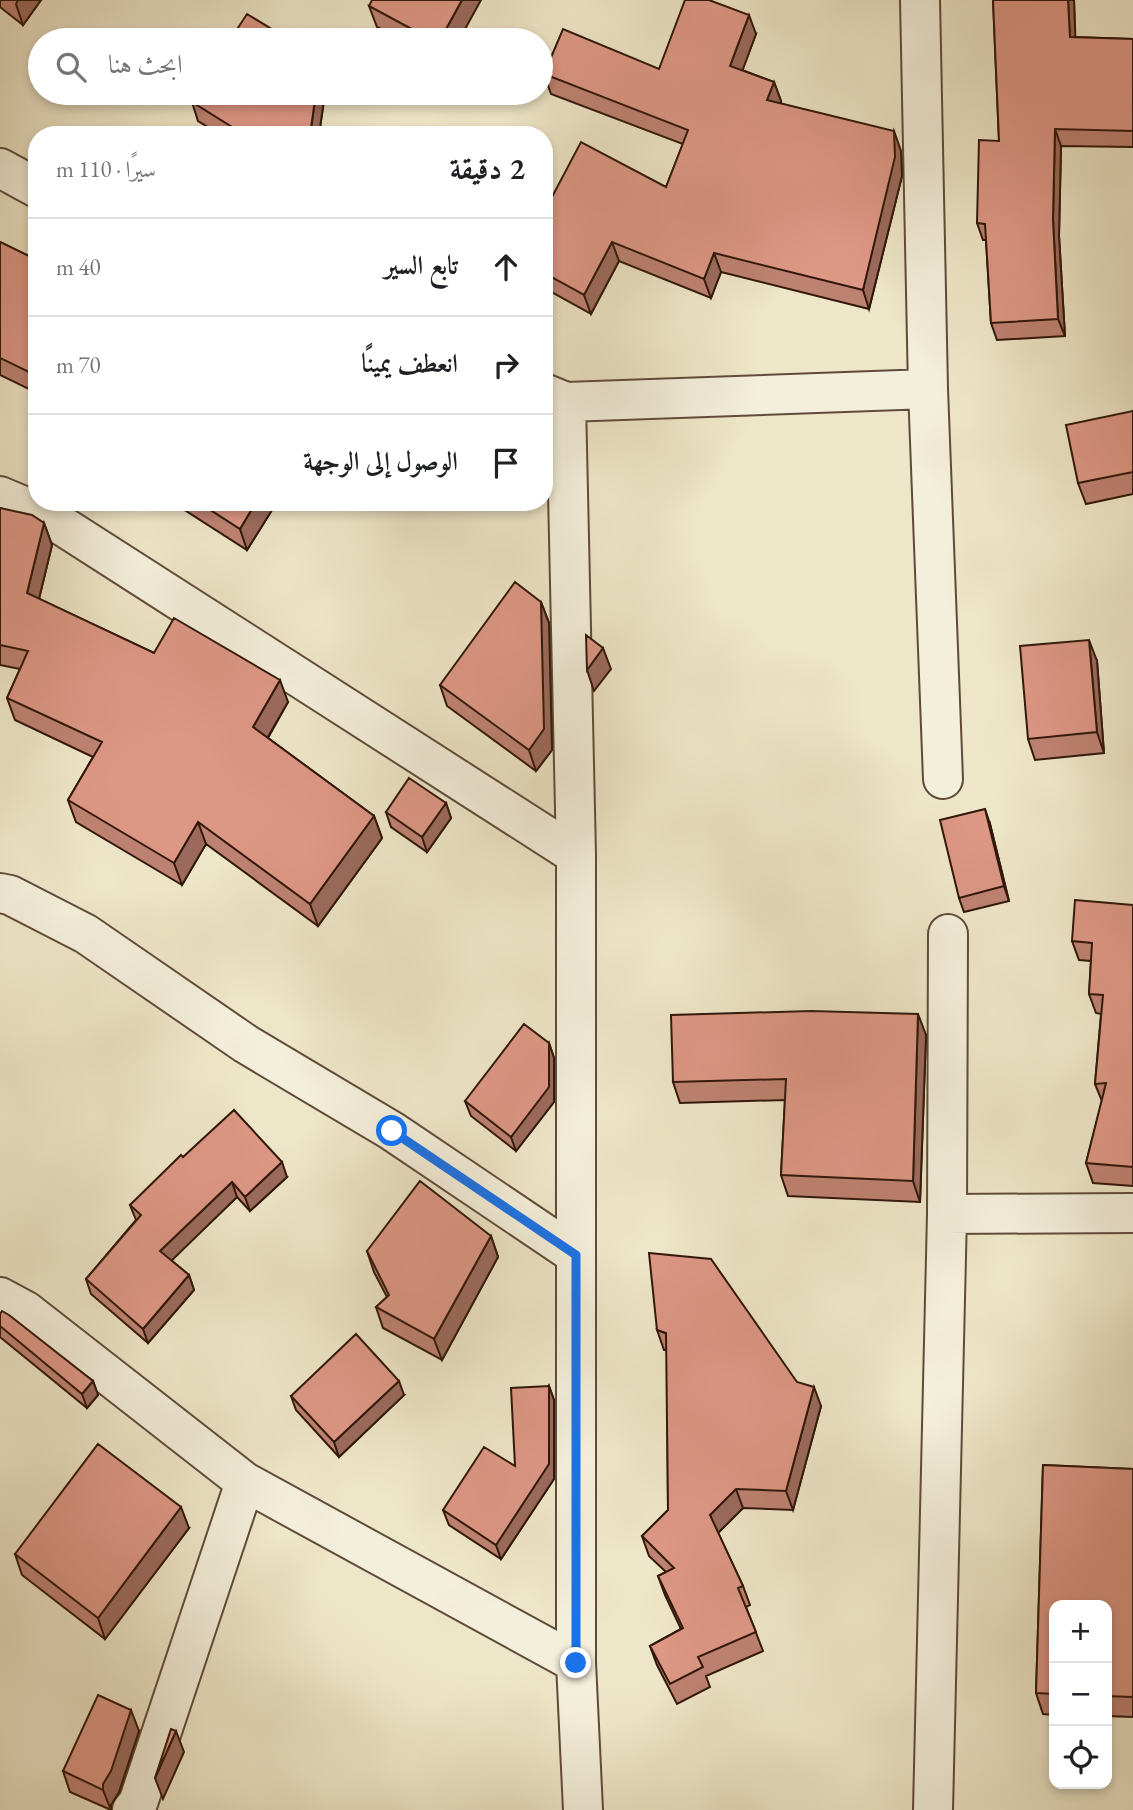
<!DOCTYPE html>
<html lang="ar">
<head>
<meta charset="utf-8">
<style>
	:root { --surface:#fff; --page:#f2f2f2; --text:#202124; --muted:#757577; --line:#e0e0e0 }
	body { margin:0; font-family:"EB Garamond",Amiri,serif; background:var(--page); color:var(--text); direction:rtl }
	.controls { position:absolute; right:21px; bottom:21px; display:grid; overflow:hidden; border-radius:14px; box-shadow:0 4px 10px #0003 }
	.controls button { width:63px; height:63px; display:grid; place-items:center; padding:0; border:0; border-bottom:2px solid var(--line); background:var(--surface); color:var(--text); font:35px sans-serif }
	.stop { position:absolute; width:21px; height:21px; margin:-16px; border:5px solid #1a73e8; border-radius:50%; background:#fff }
	.stop.end { background:#1a73e8; border-color:#fff; box-shadow:0 2px 7px #0008 }
	.list { margin:0; padding:0; list-style:none }
	h2 { display:flex; justify-content:space-between; align-items:center; height:91px; margin:0; padding:0 28px; font-size:30px }
	h2 small { font-size:23px; font-weight:400; color:var(--muted) }
	.list li { display:grid; grid-template-columns:46px 1fr auto; gap:21px; align-items:center; box-sizing:border-box; height:98px; padding:0 28px; border-top:2px solid var(--line) }
	.list b { display:block; font-size:26px; white-space:nowrap }
	.list em { font-size:23px; font-style:normal; color:var(--muted) }
	.icon { flex:none; width:38px; height:38px; fill:none; stroke:currentColor; stroke-width:2; stroke-linecap:round; stroke-linejoin:round }
	.map { position:relative; flex:none; width:1133px; height:1810px; overflow:hidden; direction:ltr }
	.search { position:absolute; background:var(--surface); box-shadow:0 4px 10px #0003; left:28px; top:28px; width:525px; height:77px; display:flex; align-items:center; gap:18px; box-sizing:border-box; padding:0 24px; border-radius:38px; color:var(--muted); font-size:26px }
	.panel { position:absolute; background:var(--surface); box-shadow:0 4px 10px #0003; left:28px; top:126px; width:525px; height:385px; border-radius:28px; direction:rtl }
	.map>svg:first-child { display:block }
</style>
</head>
<body>
<div class="map">
<svg width="1133" height="1810" viewBox="0 0 1133 1810">
	<rect width="100%" height="100%" fill="#eee6c8"/>
	<filter id="stains"><feTurbulence type="fractalNoise" baseFrequency=".00286" numOctaves="4"/><feColorMatrix values="0 0 0 0 .2 0 0 0 0 .09 0 0 0 0 .02 0 0 0 .5 -.17"/></filter>
	<radialGradient id="worn" r=".72"><stop offset=".6" stop-color="#630" stop-opacity="0"/><stop offset="1" stop-color="#630" stop-opacity=".3"/></radialGradient>
	<g fill="none" stroke-linecap="round" stroke-linejoin="round">
		<g stroke="#604b3a" stroke-width="42">
			<path id="minor" d="M920 0 928 389 943 779
				M0 168 37 188
				M544 393 566 402 928 389
				M566 402 576 855V1663L583 1810
				M0 496 47 516 576 855
				M0 893 10 895 86 934 246 1044 392 1131 576 1255
				M947 1214 1133 1213
				M0 1297 26 1311 245 1482 576 1663
				M132 1810 138 1803 245 1482
				M933 1810 947 1214 948 934"/>
		</g>
		<use href="#minor" stroke="#f4efdb" stroke-width="38"/>
	</g>
	<path fill="#be8272" stroke="#31170a" stroke-width="2" d="M0 0H41L23 25 0 7Z
		M993 0H1074L1075 37 1133 39V147L1061 146 1059 236 1065 336 997 340 991 323 986 240H983L977 223 999 141Z
		M369 6 459 40H402L377 27Z
		M756 34 742 70 774 82 781 101 780 103 901 151 902 176 869 309 721 272 711 298 619 261 591 314 544 288V212L666 187 683 144 551 94 544 74 659 69Z
		M198 93H325L319 135H221L198 121 192 102Z
		M0 242 37 260V393L0 375Z
		M1133 411V494L1086 504 1078 483Z
		M172 502H277L247 550Z
		M0 508 44 523 52 545 39 599 154 653 288 702 268 738 374 816 382 838 318 926 206 844 182 885 76 822 68 800 93 757 15 720 7 698 20 669 0 665Z
		M541 602 549 623 552 750 536 771 447 706 440 685Z
		M1097 661 1104 753 1035 760 1028 739Z
		M446 803 451 818 427 852 391 827 386 812Z
		M990 824 1009 901 964 912 959 898Z
		M1133 905V1186L1093 1183 1086 1163 1102 1101 1095 1084 1101 1014 1096 1013 1089 994 1091 961 1079 960 1072 941Z
		M926 1035 920 1202 788 1196 781 1175 785 1100 680 1103 673 1082Z
		M549 1043 554 1058V1102L516 1151 471 1116 465 1101Z
		M183 1157 287 1177 250 1211 237 1197 171 1260 189 1275 194 1290 148 1343 91 1294 86 1279 136 1220 130 1205Z
		M491 1236 498 1257 442 1360 383 1328 376 1307 387 1297 374 1272 367 1251Z
		M0 1314 93 1381 98 1395 87 1408 0 1337Z
		M657 1330 797 1382 821 1406 793 1510 743 1508 718 1533 743 1586 750 1605 746 1607 763 1651 706 1676 710 1687 677 1704 657 1665 650 1646 681 1629 665 1595 658 1576 666 1572 649 1556 642 1536 668 1510 667 1350H664Z
		M549 1386 554 1400V1479L501 1559 449 1525 443 1510 515 1466Z
		M404 1395 339 1457 296 1410 291 1396Z
		M1043 1465 1133 1469V1717L1107 1716V1605H1054V1715L1043 1714 1036 1693Z
		M189 1528 105 1639 22 1575 15 1554Z
		M139 1731 119 1792 111 1805V1810L70 1792 63 1771Z"/>
	<path fill="#9b6a5d" stroke="#31170a" stroke-width="2" d="M18 0H41L23 25 16 4Z
		M462 0H481L459 40H440Z
		M1068 0H1074L1076 54 1070 37Z
		M749 15 756 34 737 85 730 66Z
		M774 82 781 101 774 119 767 100Z
		M316 93H325L319 135H310Z
		M1055 129 1061 146 1059 236 1065 336 1058 319 1053 219Z
		M894 131 901 151 902 176 869 309 863 290Z
		M612 242 619 261 591 314 584 295Z
		M714 253 721 272 711 298 704 279Z
		M256 502H277L247 550 240 529Z
		M44 523 52 545 35 615 27 593Z
		M541 602 549 623 552 750 536 771 529 750Z
		M1089 640 1097 661 1104 753 1097 732Z
		M603 648 611 669 594 691 587 670Z
		M280 680 288 702 261 749 253 727Z
		M446 803 451 818 427 852 422 837Z
		M985 809 990 824 1009 901 1004 886Z
		M374 816 382 838 318 926 310 904Z
		M198 822 206 844 182 885 174 863Z
		M918 1014 926 1035 920 1202 913 1181Z
		M549 1043 554 1058V1102L516 1151 511 1137Z
		M282 1162 287 1177 250 1211 245 1197Z
		M232 1182 237 1197 166 1266 160 1251Z
		M491 1236 498 1257 442 1360 434 1339Z
		M189 1275 194 1290 148 1343 143 1329Z
		M93 1381 98 1395 87 1408 82 1394Z
		M399 1381 404 1395 339 1457 334 1442Z
		M549 1386 554 1400V1479L501 1559 496 1545Z
		M814 1387 821 1406 793 1510 786 1491Z
		M736 1489 743 1508 717 1534 710 1515Z
		M181 1507 189 1528 105 1639 98 1618Z
		M131 1710 139 1731 119 1792 111 1805V1810L103 1790V1784Z
		M176 1731 184 1752 163 1799 155 1778Z"/>
	<path fill="#dd9785" stroke="#31170a" stroke-width="2" d="M372 0H462L440 40H432L369 6Z
		M685 0H709L749 15 730 66 774 82 767 100 894 131 895 157 863 290 714 253 704 279 612 242 584 295 544 273V212L581 142 666 187 688 130 544 74 563 29 659 69Z
		M993 0H1068L1070 37 1133 39V131L1055 129 1053 219 1058 319 991 323 985 224 977 223 979 140 999 141Z
		M247 14 288 39 287 40H230Z
		M198 93H316L310 135H245L192 102Z
		M0 242 37 260V376L0 358Z
		M1133 411V472L1078 483 1066 425Z
		M198 502H256L240 529Z
		M0 508 32 515 44 523 27 593 154 653 174 618 280 680 253 727 374 816 310 904 198 822 174 863 68 800 102 742 7 698 28 651 0 645Z
		M515 582 541 602 544 729 529 750 440 685Z
		M586 635 603 648 587 670Z
		M1089 640 1097 732 1028 739 1020 646Z
		M409 778 446 803 422 837 386 812Z
		M985 809 1004 886 959 898 940 820Z
		M1075 900 1133 905V1167L1086 1163 1106 1083 1095 1084 1103 995 1089 994 1092 943 1072 941Z
		M811 1011 918 1014 913 1181 781 1175 786 1079 673 1082 671 1015Z
		M524 1024 549 1043V1087L511 1137 465 1101Z
		M234 1110 282 1162 245 1197 232 1182 160 1251 189 1275 143 1329 86 1279 141 1215 130 1205 181 1155 183 1157Z
		M420 1181 491 1236 434 1339 376 1307 389 1295 367 1251Z
		M649 1253 711 1259 797 1382 814 1387 786 1491 736 1489 710 1515 743 1586 738 1588 756 1632 698 1657 703 1667 670 1684 650 1646 683 1628 658 1576 674 1568 642 1536 668 1510 666 1333 657 1330Z
		M2 1311 9 1315 93 1381 82 1394 0 1326V1314Z
		M356 1334 399 1381 334 1442 291 1396Z
		M549 1386V1464L496 1545 443 1510 484 1447 515 1466 511 1388Z
		M98 1444 181 1507 98 1618 15 1554Z
		M1043 1465 1133 1469V1697L1107 1696V1605H1054V1694L1036 1693Z
		M98 1695 131 1710 111 1771 103 1784V1790L63 1771Z
		M171 1729 176 1731 155 1778Z"/>
	<g fill="none" stroke-linecap="round" stroke-linejoin="round">
		<path stroke="#1a73e8" stroke-width="9" d="M392 1131 576 1255V1663"/>
	</g>
	<rect width="100%" height="100%" filter="url(#stains)"/>
	<rect width="100%" height="100%" fill="url(#worn)"/>
</svg>
<div class="controls">
<button>+</button>
<button>−</button>
<button><svg class="icon" aria-label="locate" viewBox="0 0 24 24"><circle cx="12" cy="12" r="6"/><path d="M12 2v4M12 18v4M2 12h4M18 12h4"/></svg></button>
</div>
<div class="stop" style="left:392px;top:1131px"></div>
<div class="stop end" style="left:576px;top:1663px"></div>
<div class="search"><svg class="icon" aria-label="search" viewBox="0 0 24 24"><circle cx="10" cy="10" r="6"/><path d="M15 15l6 6"/></svg>ابحث هنا</div>
<section class="panel">
<h2>2 دقيقة<small>سيرًا · 110 m</small></h2>
<ul class="list">
<li><svg class="icon" aria-label="ahead" viewBox="0 0 24 24"><path d="M12 20V5M6 11l6-6 6 6"/></svg><div><b>تابع السير</b></div><em>40 m</em></li>
<li><svg class="icon" aria-label="right" viewBox="0 0 24 24"><path d="M7 20v-9h11M14 6l5 5-5 5"/></svg><div><b>انعطف يمينًا</b></div><em>70 m</em></li>
<li><svg class="icon" aria-label="arrive" viewBox="0 0 24 24"><path d="M6 21V4h12l-3 4 3 4H6"/></svg><div><b>الوصول إلى الوجهة</b></div></li>
</ul>
</section>
</div>
</body>
</html>
